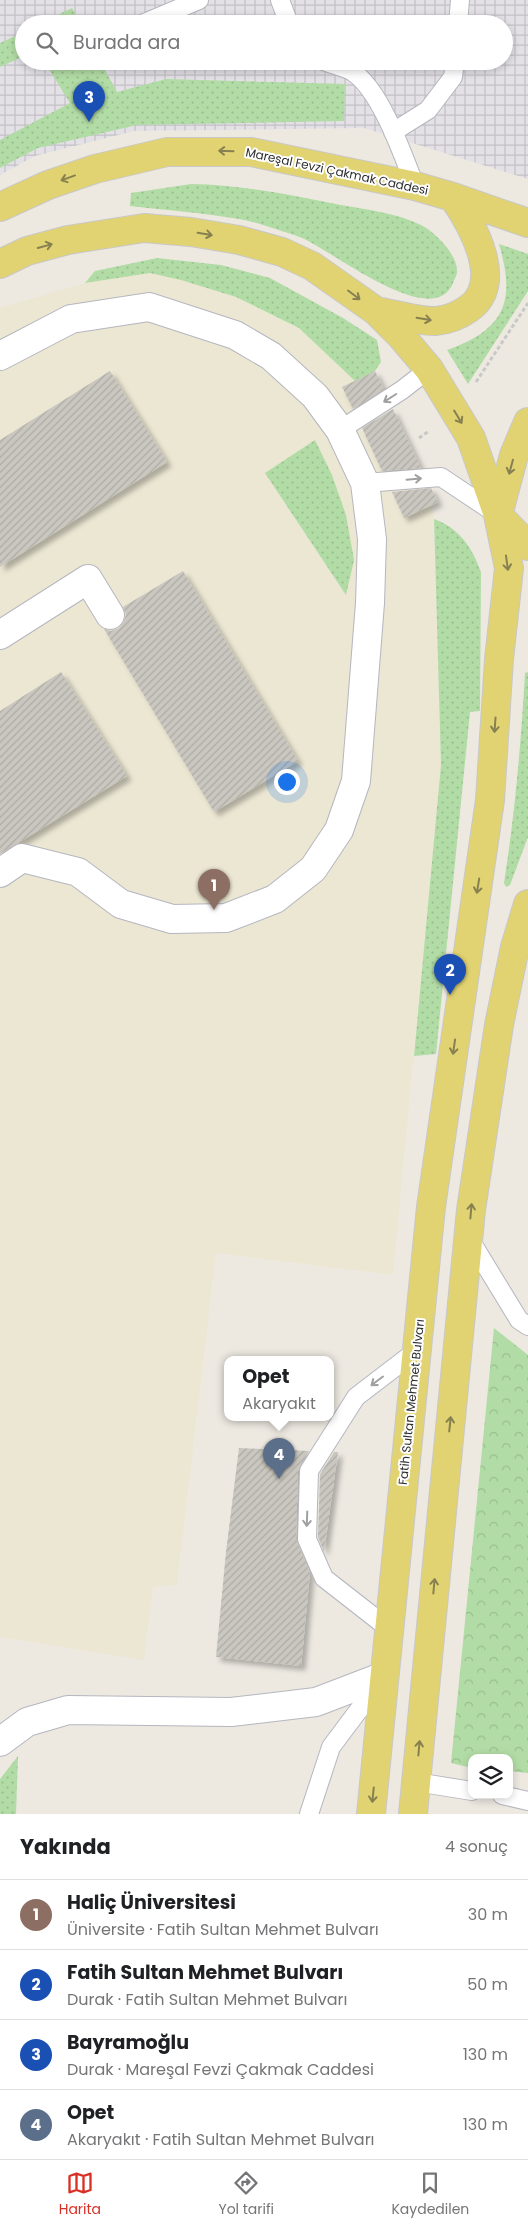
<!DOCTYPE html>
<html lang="tr">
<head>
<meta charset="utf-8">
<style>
	:root { --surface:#fff; --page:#f6f6f6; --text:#202124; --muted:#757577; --line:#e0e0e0; --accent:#d93025 }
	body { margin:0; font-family:Poppins,sans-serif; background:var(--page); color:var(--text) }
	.controls { position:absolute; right:15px; bottom:15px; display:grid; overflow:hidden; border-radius:10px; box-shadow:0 2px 8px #0003 }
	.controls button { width:45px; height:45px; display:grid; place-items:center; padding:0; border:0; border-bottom:1px solid var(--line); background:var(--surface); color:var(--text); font:25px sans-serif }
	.you { position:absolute; left:286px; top:781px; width:18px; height:18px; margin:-12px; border:4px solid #fff; border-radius:50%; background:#1a73e8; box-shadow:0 0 0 8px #1a73e833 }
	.badge { display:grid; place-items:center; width:32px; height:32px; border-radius:50%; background:var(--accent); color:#fff; font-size:16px; font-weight:700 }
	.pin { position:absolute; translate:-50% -41px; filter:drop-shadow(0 1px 2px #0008) }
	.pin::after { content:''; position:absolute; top:26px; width:18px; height:15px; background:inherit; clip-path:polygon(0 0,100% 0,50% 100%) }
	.popup { position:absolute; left:224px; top:1356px; width:110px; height:65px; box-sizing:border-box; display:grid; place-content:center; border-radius:10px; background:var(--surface); filter:drop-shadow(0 1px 4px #0005); font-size:16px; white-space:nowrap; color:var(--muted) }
	.popup b { font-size:19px; color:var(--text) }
	.popup::after { content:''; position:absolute; left:50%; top:100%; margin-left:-10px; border:10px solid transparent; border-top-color:var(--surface) }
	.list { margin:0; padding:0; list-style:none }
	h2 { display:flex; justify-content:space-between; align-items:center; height:65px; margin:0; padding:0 20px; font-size:21px }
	h2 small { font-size:16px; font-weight:400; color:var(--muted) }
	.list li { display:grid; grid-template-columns:32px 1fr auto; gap:15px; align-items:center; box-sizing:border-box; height:70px; padding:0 20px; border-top:1px solid var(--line) }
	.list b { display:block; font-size:19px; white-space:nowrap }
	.list p { margin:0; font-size:16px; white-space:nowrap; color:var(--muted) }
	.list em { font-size:16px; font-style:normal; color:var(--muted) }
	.icon { flex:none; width:28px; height:28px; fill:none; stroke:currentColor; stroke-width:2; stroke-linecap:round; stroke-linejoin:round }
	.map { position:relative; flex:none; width:528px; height:1814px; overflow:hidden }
	.search { position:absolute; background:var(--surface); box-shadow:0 2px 8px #0003; left:15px; right:15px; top:15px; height:55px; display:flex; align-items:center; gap:12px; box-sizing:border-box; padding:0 18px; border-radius:28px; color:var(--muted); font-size:19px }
	.sheet { height:345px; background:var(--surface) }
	nav { display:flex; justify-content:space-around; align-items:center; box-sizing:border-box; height:70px; border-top:1px solid var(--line); background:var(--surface); font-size:14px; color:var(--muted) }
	nav a { display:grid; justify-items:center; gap:2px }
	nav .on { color:var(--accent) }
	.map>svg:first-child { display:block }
</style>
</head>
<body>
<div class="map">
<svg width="528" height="1814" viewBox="0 0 528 1814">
	<defs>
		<pattern id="industrial-grid" width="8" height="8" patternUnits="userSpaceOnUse" patternTransform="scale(1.25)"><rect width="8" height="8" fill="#e3e1e6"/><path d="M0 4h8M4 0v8" fill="none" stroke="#c3c1c6"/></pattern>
		<pattern id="grass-dots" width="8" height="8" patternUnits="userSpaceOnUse" patternTransform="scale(1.25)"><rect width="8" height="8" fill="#b2dca5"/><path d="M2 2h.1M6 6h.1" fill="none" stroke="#99bd8e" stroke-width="1.8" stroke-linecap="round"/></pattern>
		<pattern id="forest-crowns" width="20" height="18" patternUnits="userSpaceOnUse" patternTransform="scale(1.25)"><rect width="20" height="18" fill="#b2dca5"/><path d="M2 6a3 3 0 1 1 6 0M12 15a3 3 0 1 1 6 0" fill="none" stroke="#99bd8e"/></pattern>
		<pattern id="building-hatch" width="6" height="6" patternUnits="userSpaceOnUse" patternTransform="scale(1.25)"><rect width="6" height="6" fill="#c9c7bf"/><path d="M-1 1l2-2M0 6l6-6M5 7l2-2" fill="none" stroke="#adaba4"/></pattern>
		<filter id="shadow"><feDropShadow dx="4.5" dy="4.5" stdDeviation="2.5" flood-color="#0004"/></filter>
	</defs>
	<rect width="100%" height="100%" fill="#ede9e1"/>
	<path fill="url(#industrial-grid)" fill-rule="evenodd" d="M0 0H528V179L364 128 134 131 35 156 0 175ZM24 24H504V61H24Z"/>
	<path fill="#ece7d3" d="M150 273 181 280 236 297 299 328 355 381 433 509 441 765 393 1275 216 1253 177 1585 153 1587 144 1660 0 1637V308L85 283Z"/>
	<path fill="url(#grass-dots)" d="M72 8 80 24H39Z
		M24 32V56L0 67V43Z
		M44 61H100L117 92 166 79 345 84 344 121 137 125 38 148 0 168V140L70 103Z
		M191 184C242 185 292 195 341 205 368 210 397 213 421 225 435 232 458 255 457 272 457 275 454 280 453 283 432 334 326 245 297 236 278 230 258 222 239 219 203 213 166 210 130 206L131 193Z
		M499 244 528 254V291L468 384 447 350C505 329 516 302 499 244Z
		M157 258 221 265 270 278 343 318 377 340 381 362 375 371 355 381 299 328 236 297 181 280 150 273 85 283 95 271Z
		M315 440 332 475 346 515 354 560 346 595 265 473Z
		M434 519C459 528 472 547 481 572L480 711 470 712 436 1054 414 1056 441 765Z
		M528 672V837L510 885 506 887 504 883C515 813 521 743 525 673Z
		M18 1756 16 1814H0V1779Z"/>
	<path fill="url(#forest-crowns)" d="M494 1328 528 1355V1773L509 1771V1758H472V1768L451 1763Z"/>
	<path fill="url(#building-hatch)" filter="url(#shadow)" d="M110 371 167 462 0 567V440Z
		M375 371 384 389 353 409 342 387Z
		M393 409 421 468 382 471 362 428Z
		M431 488 438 502 404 518 392 492Z
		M183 571 298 761 214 812 104 629 111 631 119 628 123 623 126 615 123 607Z
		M61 672 127 776 0 854V711Z
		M239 1448 309 1451 298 1471 296 1539 310 1573 301 1666 216 1657 226 1552Z
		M334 1452H338L324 1552 318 1537 320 1474Z"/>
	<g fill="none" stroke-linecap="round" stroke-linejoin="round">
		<g stroke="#b5b6bf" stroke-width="20">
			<path id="service" d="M280 0 289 24
				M142 24 199 0
				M458 24 460 0
				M324 61C333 65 345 67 353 72 381 91 403 155 415 186
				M393 132 428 110 453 77 455 61
				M340 430 402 390 429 369
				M365 483 441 477 498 515
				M469 1238 519 1320 528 1326
				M388 1628 324 1578 307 1539 309 1471 356 1397 416 1351
				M416 1782 472 1791
				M502 1795 528 1801
				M309 1814 331 1747 382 1679"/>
		</g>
		<g stroke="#b5b6bf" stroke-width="30">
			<path id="minor" d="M0 356 71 319 149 307 235 335 271 356 315 396 340 430 365 483 372 539 370 603 356 781 339 830 313 869 275 899 226 918 172 919 121 904 78 872 22 858 0 873
				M0 635 88 579 110 615
				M0 1742 27 1722 68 1710 231 1712 316 1702 384 1676"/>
		</g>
		<g stroke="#c8c8c8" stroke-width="30">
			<path id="primary" d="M0 207 48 185 95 169 167 152H251L415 186 453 197 528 223
				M0 264 27 251 68 240 144 228 191 232 239 240 282 252 312 266 376 311 401 336 429 369 471 438 498 515 509 568 499 659 490 800 431 1207 371 1814
				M376 311C394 314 419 322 436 321 449 320 458 316 468 309 506 284 472 224 453 197
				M498 515 514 455 528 422
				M498 515 528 546
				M413 1814 471 1210 499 1025 515 947 528 904"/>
		</g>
		<path stroke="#c8c8c8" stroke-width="3" stroke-dasharray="4 2.5" stroke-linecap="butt" d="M476 382 528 303
			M419 438 429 431"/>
		<use href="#service" stroke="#fff" stroke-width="18"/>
		<use href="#minor" stroke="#fff" stroke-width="28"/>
		<use href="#primary" stroke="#e1d372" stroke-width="28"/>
	</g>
	<defs><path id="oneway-shaft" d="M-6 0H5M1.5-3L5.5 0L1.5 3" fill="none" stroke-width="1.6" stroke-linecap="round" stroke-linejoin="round" transform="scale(1.25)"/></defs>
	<g stroke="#878050">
		<use href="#oneway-shaft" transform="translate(226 151) rotate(-178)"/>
		<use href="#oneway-shaft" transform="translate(68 178) rotate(160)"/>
		<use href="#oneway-shaft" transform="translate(205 234) rotate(9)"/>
		<use href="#oneway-shaft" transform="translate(45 246) rotate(-15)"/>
		<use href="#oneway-shaft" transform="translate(354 295) rotate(37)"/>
		<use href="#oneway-shaft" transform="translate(424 319) rotate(9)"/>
		<use href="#oneway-shaft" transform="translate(458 417) rotate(59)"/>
		<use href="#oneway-shaft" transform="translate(511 467) rotate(105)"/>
		<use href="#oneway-shaft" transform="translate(507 563) rotate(82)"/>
		<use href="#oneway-shaft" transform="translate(495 725) rotate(94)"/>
		<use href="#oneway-shaft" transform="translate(478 886) rotate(99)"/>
		<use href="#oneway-shaft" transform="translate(454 1047) rotate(98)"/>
		<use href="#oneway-shaft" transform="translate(471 1211) rotate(-85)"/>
		<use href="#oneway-shaft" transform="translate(450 1424) rotate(-84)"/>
		<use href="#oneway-shaft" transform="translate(434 1586) rotate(-85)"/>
		<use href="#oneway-shaft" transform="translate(419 1748) rotate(-85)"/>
		<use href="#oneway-shaft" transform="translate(373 1795) rotate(96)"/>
	</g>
	<g stroke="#a0a0a0">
		<use href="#oneway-shaft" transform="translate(390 398) rotate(148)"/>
		<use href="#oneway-shaft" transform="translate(414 479) rotate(-5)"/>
		<use href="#oneway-shaft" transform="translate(377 1381) rotate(143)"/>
		<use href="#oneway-shaft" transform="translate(307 1519) rotate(92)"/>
	</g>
	<g text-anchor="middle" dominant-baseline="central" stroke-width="4" stroke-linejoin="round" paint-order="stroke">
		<g font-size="12" fill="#2d2d2d" stroke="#fff">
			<text transform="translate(337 171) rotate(12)">Mareşal Fevzi Çakmak Caddesi</text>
			<text transform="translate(411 1402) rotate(-84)">Fatih Sultan Mehmet Bulvarı</text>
		</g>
	</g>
</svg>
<div class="controls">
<button><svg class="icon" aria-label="layers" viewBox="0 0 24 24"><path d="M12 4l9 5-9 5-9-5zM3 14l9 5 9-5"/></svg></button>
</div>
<div class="you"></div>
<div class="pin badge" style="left:214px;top:910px;background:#8d6e63">1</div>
<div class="pin badge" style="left:450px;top:995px;background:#1a4fb4">2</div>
<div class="pin badge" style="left:89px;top:122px;background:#1a4fb4">3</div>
<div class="pin badge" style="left:279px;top:1479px;background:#5c6f8a">4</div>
<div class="popup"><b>Opet</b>Akaryakıt</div>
<div class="search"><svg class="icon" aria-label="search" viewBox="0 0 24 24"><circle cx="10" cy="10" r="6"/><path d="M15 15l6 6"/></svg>Burada ara</div>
</div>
<section class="sheet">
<h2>Yakında<small>4 sonuç</small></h2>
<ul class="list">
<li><span class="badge" style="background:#8d6e63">1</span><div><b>Haliç Üniversitesi</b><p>Üniversite · Fatih Sultan Mehmet Bulvarı</p></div><em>30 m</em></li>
<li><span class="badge" style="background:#1a4fb4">2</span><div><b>Fatih Sultan Mehmet Bulvarı</b><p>Durak · Fatih Sultan Mehmet Bulvarı</p></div><em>50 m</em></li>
<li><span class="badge" style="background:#1a4fb4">3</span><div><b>Bayramoğlu</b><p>Durak · Mareşal Fevzi Çakmak Caddesi</p></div><em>130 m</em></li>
<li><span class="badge" style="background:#5c6f8a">4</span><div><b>Opet</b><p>Akaryakıt · Fatih Sultan Mehmet Bulvarı</p></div><em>130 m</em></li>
</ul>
</section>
<nav>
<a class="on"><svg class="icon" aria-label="map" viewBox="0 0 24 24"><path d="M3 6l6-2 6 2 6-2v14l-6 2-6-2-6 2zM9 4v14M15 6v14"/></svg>Harita</a>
<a><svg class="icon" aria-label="directions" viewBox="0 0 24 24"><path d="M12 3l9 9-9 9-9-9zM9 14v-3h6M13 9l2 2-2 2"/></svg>Yol tarifi</a>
<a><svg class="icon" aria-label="saved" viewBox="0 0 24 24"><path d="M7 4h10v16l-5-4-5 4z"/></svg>Kaydedilen</a>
</nav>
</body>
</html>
